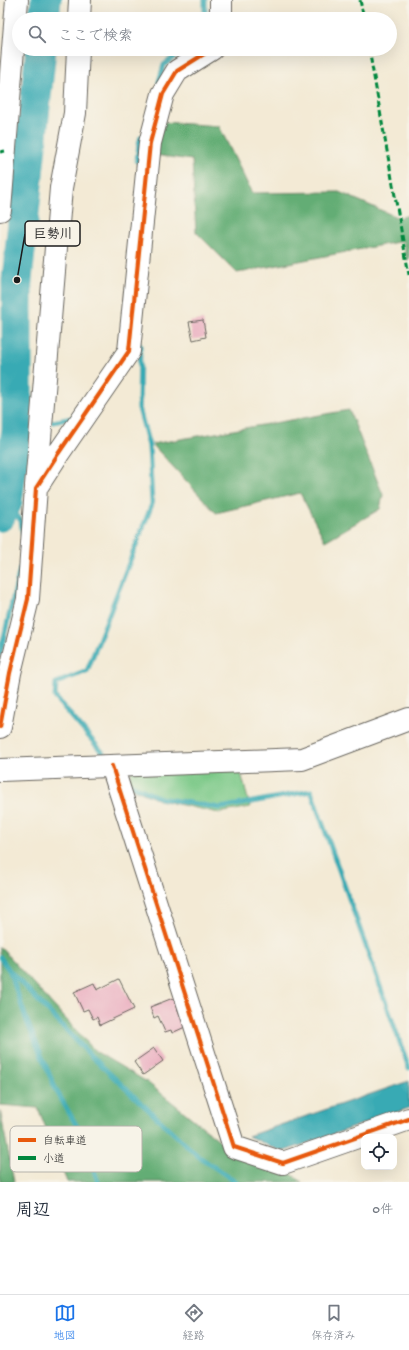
<!DOCTYPE html>
<html lang="ja">
<head>
<meta charset="utf-8">
<style>
	:root { --surface:#fff; --page:#f6f6f7; --text:#1f2937; --muted:#747a83; --line:#e0e1e3; --accent:#1a73e8 }
	body { margin:0; font-family:"Gochi Hand","Klee One",sans-serif; background:var(--page); color:var(--text) }
	.controls { position:absolute; right:12px; bottom:12px; display:grid; overflow:hidden; border-radius:8px; box-shadow:0 4px 16px #0002 }
	.controls button { width:36px; height:36px; display:grid; place-items:center; padding:0; border:0; border-bottom:1px solid var(--line); background:var(--surface); color:var(--text); font:20px sans-serif }
	.list { margin:0; padding:0; list-style:none }
	h2 { display:flex; justify-content:space-between; align-items:center; height:52px; margin:0; padding:0 16px; font-size:17px }
	h2 small { font-size:13px; font-weight:400; color:var(--muted) }
	.icon { flex:none; width:22px; height:22px; fill:none; stroke:currentColor; stroke-width:2; stroke-linecap:round; stroke-linejoin:round }
	.map { position:relative; flex:none; width:409px; height:1182px; overflow:hidden }
	.search { position:absolute; background:var(--surface); box-shadow:0 4px 16px #0002; left:12px; right:12px; top:12px; height:44px; display:flex; align-items:center; gap:10px; box-sizing:border-box; padding:0 14px; border-radius:22px; color:var(--muted); font-size:15px }
	.sheet { height:112px; background:var(--surface) }
	nav { display:flex; justify-content:space-around; align-items:center; box-sizing:border-box; height:56px; border-top:1px solid var(--line); background:var(--surface); font-size:11px; color:var(--muted) }
	nav a { display:grid; justify-items:center; gap:2px }
	nav .on { color:var(--accent) }
	.map>svg:first-child { display:block }
</style>
</head>
<body>
<div class="map">
<svg width="409" height="1182" viewBox="0 0 409 1182">
	<rect width="100%" height="100%" fill="#f7f3e8"/>
	<filter id="ink" filterUnits="userSpaceOnUse"><feTurbulence type="fractalNoise" baseFrequency=".025" numOctaves="2"/><feDisplacementMap in="SourceGraphic" scale="8" xChannelSelector="R" yChannelSelector="G"/><feConvolveMatrix kernelMatrix="1 2 1 2 8 2 1 2 1" color-interpolation-filters="sRGB"/></filter>
	<filter id="wash" filterUnits="userSpaceOnUse"><feTurbulence type="fractalNoise" baseFrequency=".012" numOctaves="4" result="noise"/><feDisplacementMap in="SourceGraphic" scale="16" xChannelSelector="R" yChannelSelector="G"/><feGaussianBlur stdDeviation="0.9" result="paint"/><feColorMatrix in="noise" values="0 0 0 0 0 0 0 0 0 0 0 0 0 0 0 0 0 1.4 0 .05"/><feComposite in="paint" operator="in"/></filter>
	<g filter="url(#wash)">
		<rect width="100%" height="100%" fill="#f3ead5"/>
		<path fill="#7bc988" stroke="#4c7252" d="M240 769 250 807 219 813 159 800 127 786 132 770Z"/>
		<path fill="#64ad74" stroke="#406448" d="M163 122 219 126 252 193 339 192 399 218 409 215V259L407 260 403 241 237 273 196 232 192 160 154 155Z
			M349 410 383 495 380 509 325 541 300 493 216 513 152 444Z
			M0 947 95 1051 147 1082 229 1148 285 1169 302 1182H67L38 1108 0 1105Z
			M0 1110 14 1182H0Z"/>
		<path fill="#39aab4" stroke="#2a6368" d="M409 1081V1108L282 1152 248 1136Z"/>
		<g fill="none" stroke-linecap="round" stroke-linejoin="round">
			<path stroke="#39aab4" stroke-width="5" d="M205 0V19
				M159 82 164 65 184 49
				M137 161 139 144 141 137
				M53 422 76 417
				M7 502 21 521 23 534
				M0 654 20 569
				M103 753 55 697 56 683 87 671 152 504 149 446 139 408 140 345
				M125 782 160 798 220 808 311 791 409 1068
				M0 957 9 970 90 1055 198 1156 236 1182
				M10 972 28 1024 56 1090 82 1135 98 1182"/>
			<path stroke="#39aab4" stroke-width="31" d="M44 19 46 0
				M0 516 7 502 17 429V280L41 49"/>
		</g>
		<g id="blocks">
			<path fill="#ebb0c1" d="M203 320 206 337 193 340 189 322Z
				M119 979 134 1009 100 1025 97 1017 93 1019 88 1009 83 1011 74 992 94 983 97 990Z
				M173 998 185 1027 172 1033 171 1030 165 1032 158 1016 154 1018 150 1007Z
				M154 1048 163 1061 143 1075 134 1062Z"/>
		</g>
	</g>
	<g filter="url(#ink)">
		<use href="#blocks" fill-opacity="0" stroke="#67645d" stroke-width="1"/>
		<g fill="none" stroke-linecap="round" stroke-linejoin="round">
			<g stroke="#67645d" stroke-width="24">
				<path id="minor" d="M221 0V19
					M79 19 80 0
					M0 210 17 0
					M36 486 61 188 75 113 78 49
					M0 727 10 673 28 599 36 488 58 454 129 351 150 143 163 94 177 71 212 49
					M112 766 234 1147 283 1163 409 1119
					M0 770 302 759 409 719"/>
			</g>
			<use href="#minor" stroke="#fff" stroke-width="22"/>
			<path stroke="#00873e" stroke-width="3" stroke-dasharray="6 3" stroke-linecap="butt" d="M360 0 364 19
				M369 49 409 275
				M0 152 5 151"/>
			<g stroke="#f7f3e8" stroke-width="6">
				<path id="cycleway" d="M0 727 10 673 28 599 36 488 58 454 129 351 150 143 163 94 177 71 212 49
					M112 766 234 1147 283 1163 409 1119"/>
			</g>
			<use href="#cycleway" stroke="#e8590c" stroke-width="4"/>
		</g>
	</g>
	<rect x="10" y="1126" width="132" height="46" rx="6" fill="#f7f3e8" stroke="#b5b2ab" stroke-width="1"/>
	<rect x="18" y="1138" width="18" height="4" fill="#e8590c"/>
	<rect x="18" y="1156" width="18" height="4" fill="#00873e"/>
	<g font-size="11" fill="#1c1c1c">
		<text x="43" y="1144">自転車道</text>
		<text x="43" y="1162">小道</text>
	</g>
	<path fill="none" stroke="#1c1c1c" stroke-width="1.5" d="M17 280L25 234"/>
	<circle fill="#1c1c1c" stroke="#f7f3e8" stroke-width="1.5" cx="17" cy="280" r="4"/>
	<rect fill="#f7f3e8" stroke="#1c1c1c" stroke-width="1.5" x="25" y="221" width="55" height="25" rx="4"/>
	<g font-size="13" text-anchor="middle" font-weight="bold" fill="#1c1c1c">
		<text x="53" y="238">巨勢川</text>
	</g>
</svg>
<div class="controls">
<button><svg class="icon" aria-label="locate" viewBox="0 0 24 24"><circle cx="12" cy="12" r="6"/><path d="M12 2v4M12 18v4M2 12h4M18 12h4"/></svg></button>
</div>
<div class="search"><svg class="icon" aria-label="search" viewBox="0 0 24 24"><circle cx="10" cy="10" r="6"/><path d="M15 15l6 6"/></svg>ここで検索</div>
</div>
<section class="sheet">
<h2>周辺<small>0件</small></h2>
<ul class="list">
</ul>
</section>
<nav>
<a class="on"><svg class="icon" aria-label="map" viewBox="0 0 24 24"><path d="M3 6l6-2 6 2 6-2v14l-6 2-6-2-6 2zM9 4v14M15 6v14"/></svg>地図</a>
<a><svg class="icon" aria-label="directions" viewBox="0 0 24 24"><path d="M12 3l9 9-9 9-9-9zM9 14v-3h6M13 9l2 2-2 2"/></svg>経路</a>
<a><svg class="icon" aria-label="saved" viewBox="0 0 24 24"><path d="M7 4h10v16l-5-4-5 4z"/></svg>保存済み</a>
</nav>
</body>
</html>
